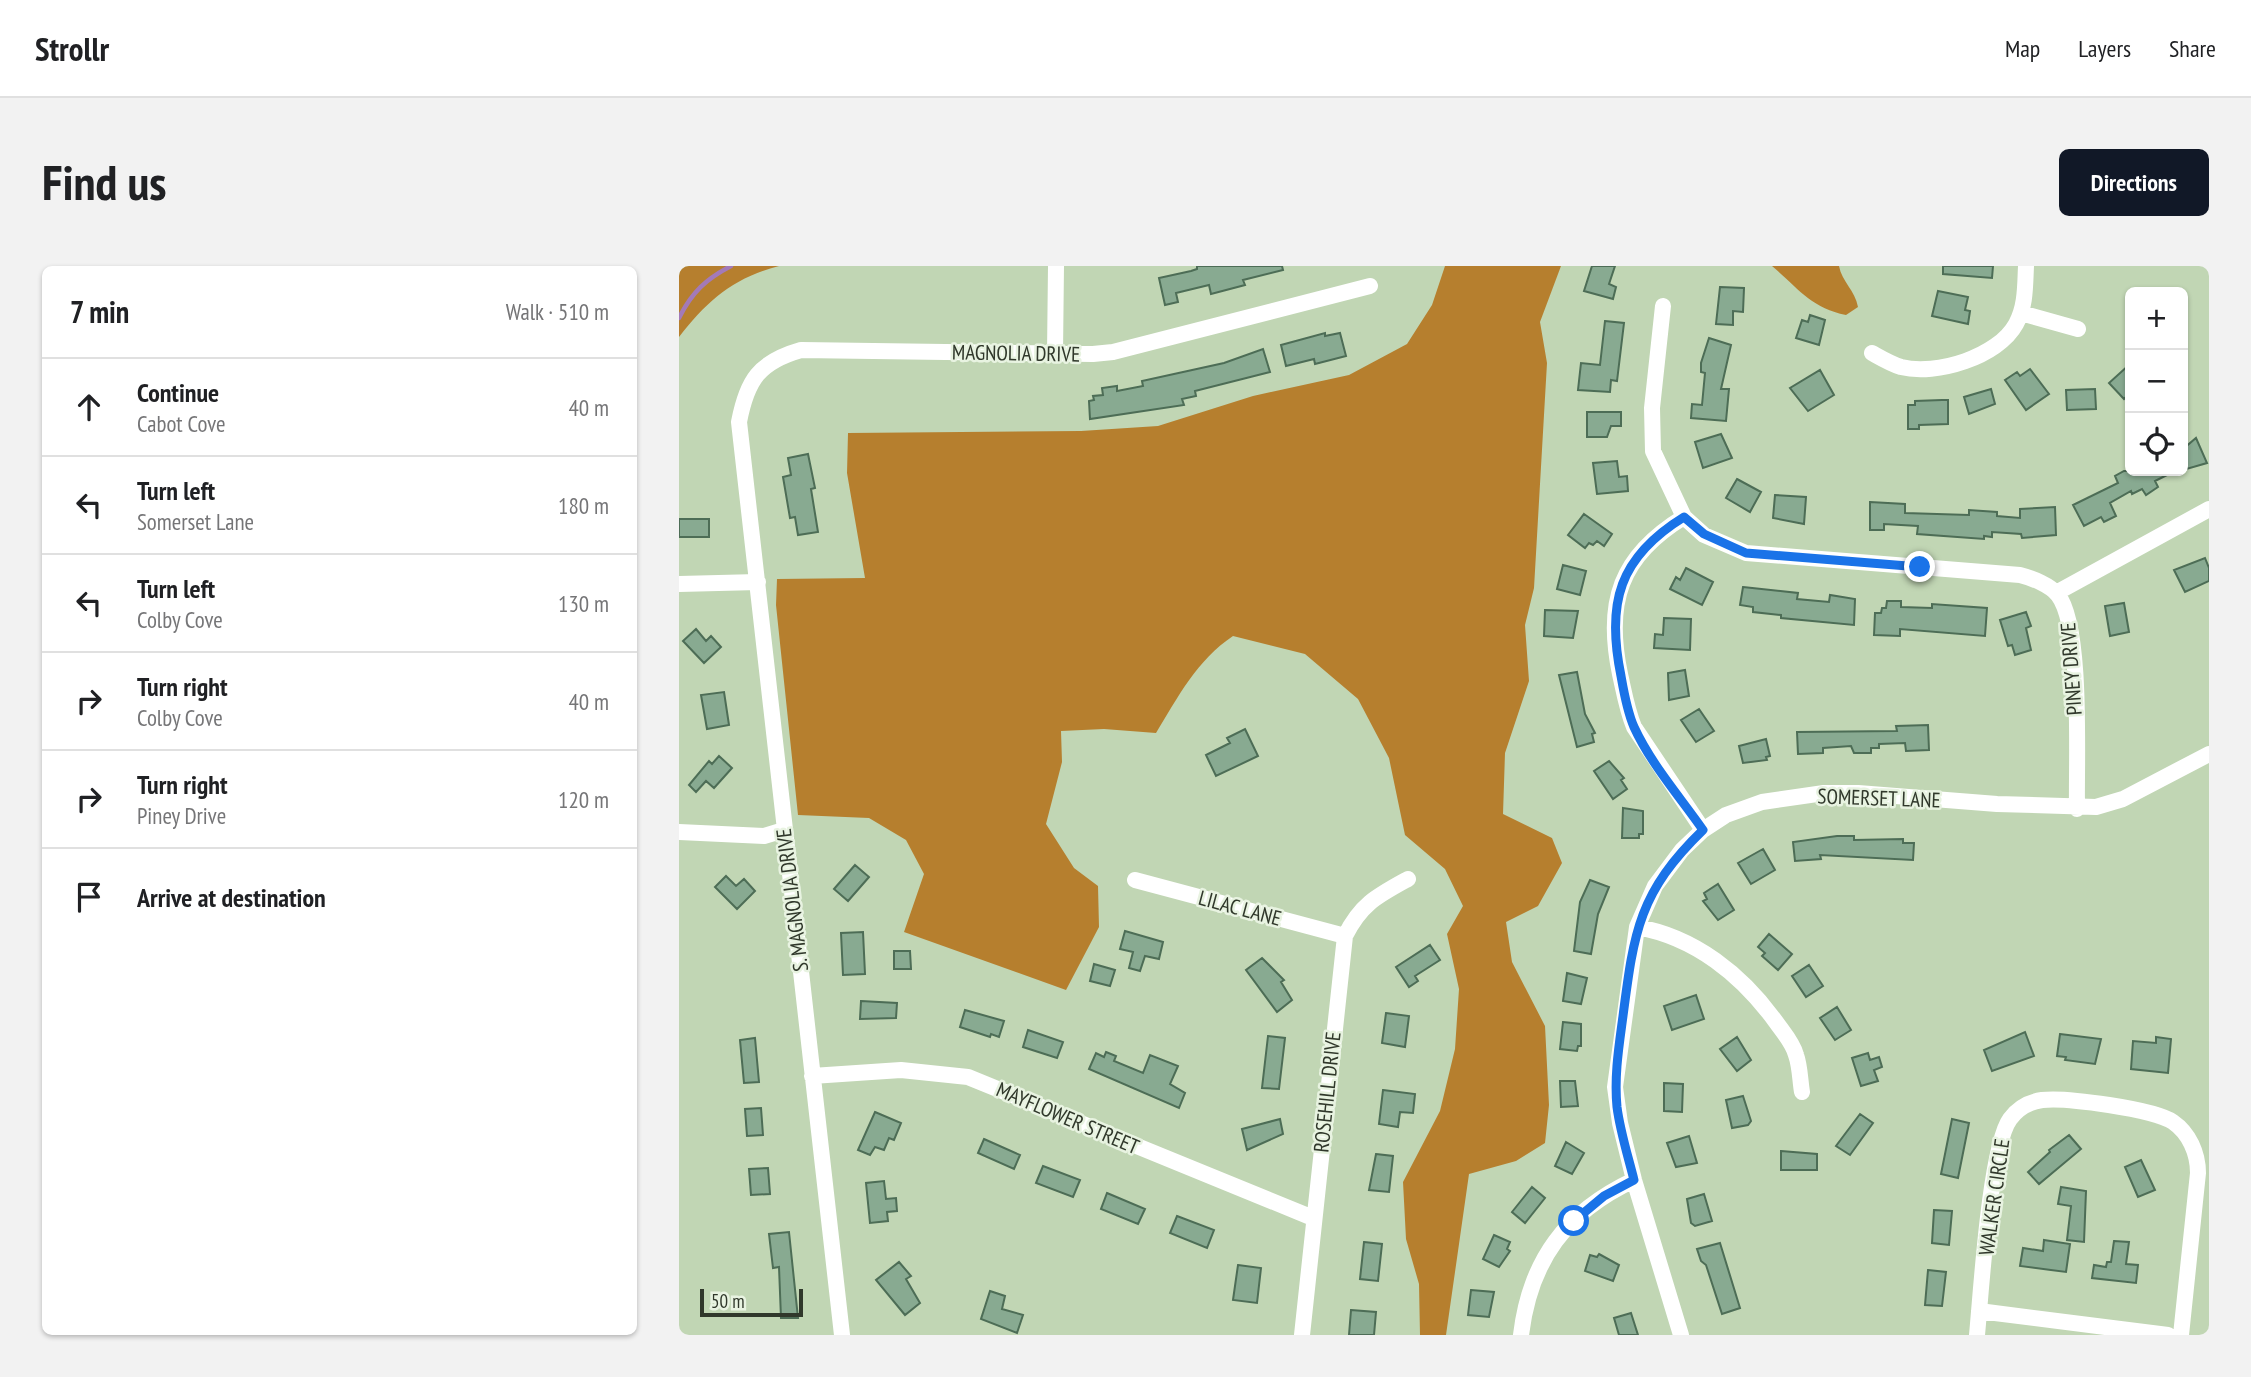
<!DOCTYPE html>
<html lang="en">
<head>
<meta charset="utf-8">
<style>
	:root { --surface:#fff; --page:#f2f2f2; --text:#202124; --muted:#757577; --line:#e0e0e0; --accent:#111827 }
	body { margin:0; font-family:"PT Sans Narrow",sans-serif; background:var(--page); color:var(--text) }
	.controls { position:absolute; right:21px; top:21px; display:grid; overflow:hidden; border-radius:10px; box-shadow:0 2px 5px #0004 }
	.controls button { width:63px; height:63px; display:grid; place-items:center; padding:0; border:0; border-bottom:2px solid var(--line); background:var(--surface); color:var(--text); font:35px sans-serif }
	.scale { position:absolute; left:21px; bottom:18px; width:103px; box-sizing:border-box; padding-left:7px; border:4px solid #30382b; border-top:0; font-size:19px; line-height:24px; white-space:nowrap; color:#30382b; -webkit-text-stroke:5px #e8f3e1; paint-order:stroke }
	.stop { position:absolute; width:21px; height:21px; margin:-16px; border:5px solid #1a73e8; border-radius:50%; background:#fff }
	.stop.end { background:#1a73e8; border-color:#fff; box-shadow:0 2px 7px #0008 }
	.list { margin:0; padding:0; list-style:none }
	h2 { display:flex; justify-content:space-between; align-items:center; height:91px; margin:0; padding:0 28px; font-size:30px }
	h2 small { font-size:23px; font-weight:400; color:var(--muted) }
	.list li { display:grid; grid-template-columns:46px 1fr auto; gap:21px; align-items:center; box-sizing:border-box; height:98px; padding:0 28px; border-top:2px solid var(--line) }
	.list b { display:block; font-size:26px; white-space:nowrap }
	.list p { margin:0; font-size:23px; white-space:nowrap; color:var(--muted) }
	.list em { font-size:23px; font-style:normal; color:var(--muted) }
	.icon { flex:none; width:38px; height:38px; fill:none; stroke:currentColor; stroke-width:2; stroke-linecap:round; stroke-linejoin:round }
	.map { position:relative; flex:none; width:1530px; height:1069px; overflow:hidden; border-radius:10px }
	header { display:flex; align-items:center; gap:42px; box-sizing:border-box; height:98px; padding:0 35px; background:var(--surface); border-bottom:2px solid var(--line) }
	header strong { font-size:33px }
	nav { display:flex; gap:38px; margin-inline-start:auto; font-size:24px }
	.intro { display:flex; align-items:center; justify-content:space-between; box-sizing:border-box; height:168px; padding:0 42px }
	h1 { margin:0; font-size:49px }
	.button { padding:18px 32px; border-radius:10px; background:var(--accent); color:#fff; font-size:24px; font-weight:700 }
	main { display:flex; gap:42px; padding:0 42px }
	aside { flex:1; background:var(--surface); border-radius:10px; box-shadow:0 2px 5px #0004 }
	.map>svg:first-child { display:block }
</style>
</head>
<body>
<header>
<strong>Strollr</strong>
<nav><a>Map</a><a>Layers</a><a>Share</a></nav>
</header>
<div class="intro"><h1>Find us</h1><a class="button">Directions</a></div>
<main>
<aside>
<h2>7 min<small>Walk · 510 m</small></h2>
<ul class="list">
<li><svg class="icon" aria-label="ahead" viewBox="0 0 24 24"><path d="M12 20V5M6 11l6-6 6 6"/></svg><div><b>Continue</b><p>Cabot Cove</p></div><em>40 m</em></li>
<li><svg class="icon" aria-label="left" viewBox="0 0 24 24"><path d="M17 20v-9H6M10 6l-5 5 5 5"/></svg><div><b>Turn left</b><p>Somerset Lane</p></div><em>180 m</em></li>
<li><svg class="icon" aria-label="left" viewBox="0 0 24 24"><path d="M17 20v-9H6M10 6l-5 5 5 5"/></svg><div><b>Turn left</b><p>Colby Cove</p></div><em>130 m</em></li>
<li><svg class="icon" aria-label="right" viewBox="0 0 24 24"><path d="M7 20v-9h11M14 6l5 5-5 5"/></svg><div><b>Turn right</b><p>Colby Cove</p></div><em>40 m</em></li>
<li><svg class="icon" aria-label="right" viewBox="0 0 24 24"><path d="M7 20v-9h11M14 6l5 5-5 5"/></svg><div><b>Turn right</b><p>Piney Drive</p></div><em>120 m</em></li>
<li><svg class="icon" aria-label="arrive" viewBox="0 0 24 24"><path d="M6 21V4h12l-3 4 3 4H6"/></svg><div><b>Arrive at destination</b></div></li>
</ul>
</aside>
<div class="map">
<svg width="1530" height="1069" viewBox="0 0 1530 1069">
	<rect width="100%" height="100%" fill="#c1d6b4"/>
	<path fill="#b67f2e" d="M0 0H100C54 12 29 34 0 71Z
		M766 0H882L861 56 868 97 855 322 846 359 850 415 826 487 824 548 873 572 883 597 859 640 827 656 833 696 866 760 870 839 866 877 837 895 790 908 767 1069H741L740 1018 727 973 724 916 761 845 776 783 780 723 768 668 784 640 766 603 726 569 710 492 679 433 626 388 554 370C518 394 499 431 477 467L425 463 382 465 383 496 367 558 395 602 419 620 420 661 387 724 225 666 245 608 227 574 190 552 119 549 97 339 98 313 186 312 168 207 169 167 402 165 479 160 574 130 670 109 728 78 753 39Z
		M1093 0H1160C1163 16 1176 24 1179 41L1167 49C1132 42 1119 22 1093 0Z"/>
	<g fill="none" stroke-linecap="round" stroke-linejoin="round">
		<path stroke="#a37ab8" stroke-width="4.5" d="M0 52C13 26 27 13 52 0"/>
	</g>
	<path fill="#88aa91" stroke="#4d6d56" stroke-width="2" d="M518 0H603L604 4 564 14 566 19 532 28 530 19 497 27 499 36 486 39 480 12 512 5 518 3Z
		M913 0H936L930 18 937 21 934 33 905 25Z
		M1264 0H1314L1313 12 1264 8Z
		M1041 21 1065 22 1064 46 1054 45V59L1037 58Z
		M1259 25 1289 31 1286 44 1291 45 1289 58 1253 50Z
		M1131 49 1146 54 1140 79 1117 72 1123 54 1129 56Z
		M926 55 945 57 938 115 932 114 931 126 899 124 902 97 921 99Z
		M646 67V70L661 67 667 90 636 98 635 93 607 100 602 79Z
		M1030 72 1052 79 1042 123H1050L1047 155 1012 152 1013 138 1023 139 1026 107 1022 106V97Z
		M584 83 591 106 516 125 517 130 503 133 505 139 411 153 410 135 415 134 414 130 424 129 423 122 438 120V125L464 120 463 115 545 97Z
		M1451 98V127L1445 133 1430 117Z
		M1351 103 1370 128 1347 144 1326 114 1338 106 1341 110Z
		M1141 104 1155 129 1129 145 1111 122Z
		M1312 123 1316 138 1290 148 1285 131Z
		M1416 123 1417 143 1388 144 1387 124Z
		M1263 134H1269V158L1240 159V163H1229V139H1236V135Z
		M908 146H942V160H932L928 171H908Z
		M1042 168 1053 192 1024 202 1016 176Z
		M1517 172 1528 197 1504 204V183Z
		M129 188 136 222 132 223 139 266 119 269 116 251 111 252 104 211 112 209 109 192Z
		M938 195 940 211 948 210 949 225 918 228 914 197Z
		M1445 205H1496L1476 215 1479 221 1467 229 1463 223 1453 228 1452 225 1431 237 1437 250 1425 256 1422 251 1405 260 1394 239 1439 217 1436 210Z
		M1058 213 1082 226 1071 246 1047 232Z
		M1096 229 1127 231 1125 258 1094 252Z
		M1191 236 1226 238V247L1290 249V244L1318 246V250L1341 252V243L1376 241 1377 269 1343 272 1342 268 1313 266V271L1305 270V273L1238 268 1239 260 1205 258V264H1191Z
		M905 248 933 268 925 280 918 275 914 279 910 277 906 282 889 269Z
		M0 253H30V271H0Z
		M1526 292 1530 302V315L1506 326 1495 304Z
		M884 299 907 305 901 329 878 323Z
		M1007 302 1034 316 1023 339 991 323 997 311 1001 314Z
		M1064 321 1119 327 1118 333 1150 336 1151 329 1176 333 1175 359 1102 352V349L1074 346V341L1061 339Z
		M1208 335H1222V341L1253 342V338L1308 342 1306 370 1221 363V370L1195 369 1196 347H1202L1203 342H1207Z
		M1445 337 1450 366 1431 370 1426 340Z
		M866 344 899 345 894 372 865 370Z
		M1347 346 1352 360 1347 362 1352 384 1336 389 1333 379 1329 380 1321 354Z
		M985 352 1012 353 1011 384 975 382 976 368 984 369Z
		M17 363 27 375 32 370 42 381 25 397 4 375Z
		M1006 404 1010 430 990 434 989 407Z
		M898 406 906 448 916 467 913 468 915 476 898 481 880 409Z
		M45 426 50 459 28 463 22 429Z
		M1020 443 1035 465 1017 476 1002 454Z
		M1249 459 1250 484 1227 485 1226 477 1200 478V482H1192V487H1175L1172 480 1144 482V487L1119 488 1118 466 1218 465 1217 460Z
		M566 463 579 490 537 510 527 489 551 477 548 472Z
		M1087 473 1091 490 1087 491 1088 494 1064 497 1060 480Z
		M40 490 53 502 35 522 27 515 17 526 10 519 30 495 33 498Z
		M930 495 945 512 942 514 948 523 934 533 915 505Z
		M944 542 964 545V568H960V572H943Z
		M1158 570H1175V574L1224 573V577H1235L1234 594 1141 589 1142 593 1116 595 1114 576Z
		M1084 583 1096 604 1072 618 1059 597Z
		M176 599 190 611 169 635 155 623Z
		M47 610 57 620 65 613 76 625 58 643 36 621Z
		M911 614 930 621 919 648 912 688 895 685 901 636Z
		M1039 618 1055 644 1039 654 1024 635 1028 633 1025 627Z
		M446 665 484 676 480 693 466 690 461 705 450 702 454 686 441 683Z
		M184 666 186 708 164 709 162 667Z
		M1090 668 1113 688 1099 704 1083 690 1086 687 1079 681Z
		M751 679 761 694 736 710 739 715 730 721 717 701Z
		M215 685H231L232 703H215Z
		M583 692 605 714 602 716 613 734 598 746 567 704Z
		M415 698 436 704 431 720 411 715Z
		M1130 699 1144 720 1127 731 1113 710Z
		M888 707 908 712 902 738 884 735Z
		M1017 729 1025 753 993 764 985 740Z
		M182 735 218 737 217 752 181 753Z
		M1158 741 1172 764 1156 774 1141 752Z
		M286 744 325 755 320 771 312 768 311 771 281 761Z
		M707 747 730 750 726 781 703 777Z
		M884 756 902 758V780H899L898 785 881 783Z
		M349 764 384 776 378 792 344 781Z
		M1346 766 1355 790 1313 805 1305 784Z
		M1381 768 1422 773 1416 798 1386 794 1387 791 1378 790Z
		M589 770 606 772 600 823 583 822Z
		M1058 771 1072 794 1058 805 1041 783Z
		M1477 771 1492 773 1489 807 1452 803 1454 775 1477 777Z
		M76 772 80 816 65 817 61 774Z
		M427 786 437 790 435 795 464 807 471 789 499 800 491 818 506 827 500 842 410 803 417 787 425 791Z
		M1189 787 1191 794 1200 791 1203 801 1195 804 1199 815 1182 820 1173 792Z
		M881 815H896L899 840 882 841Z
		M985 817 1004 818 1003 846 985 845Z
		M704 824 736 828 734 847 721 846 719 861 700 858Z
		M1064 830 1072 855 1069 859 1053 862 1047 834Z
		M82 842 84 869 68 870 66 843Z
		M196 846 222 857 215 874 210 872 205 884 196 881 191 889 179 884Z
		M1181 848 1194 857 1171 889 1157 880Z
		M601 853 604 868 568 884 563 863Z
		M1273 853 1290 857 1279 912 1262 908Z
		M1390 869 1402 883 1360 918 1349 906 1371 886 1370 884Z
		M1010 870 1018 897 997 901 988 877Z
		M305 873 341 889 335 903 299 887Z
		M887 876 905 887 893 908 876 900Z
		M1102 885 1138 888V904H1102Z
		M697 888 714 890 710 926 690 924Z
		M1462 894 1476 924 1459 931 1446 901Z
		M364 900 401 914 394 931 357 917Z
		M89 902 91 928 72 929 70 903Z
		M205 915 207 933 217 932 218 945 208 946 209 955 191 957 187 917Z
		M853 921 866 932 846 957 833 946Z
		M1382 921 1407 925 1405 976 1388 974 1392 940 1379 938Z
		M428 927 466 943 459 958 422 943Z
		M1025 928 1033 955 1016 960 1012 957 1008 933Z
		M1255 944 1273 945 1270 979 1253 977Z
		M498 950 535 964 528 982 491 967Z
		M110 966 119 1052H102L100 1001 94 1002 90 968Z
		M815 969 831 976 828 983 831 985 820 1001 804 993Z
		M1365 974 1391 978 1387 1006 1341 1000 1344 982 1364 985Z
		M1435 975 1450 976 1447 998 1459 999 1457 1017 1413 1012 1415 999 1427 1001 1428 996H1432Z
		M685 976 703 978 699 1015 681 1013Z
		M1041 977 1061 1042 1043 1048 1027 999 1022 995 1018 983Z
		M920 988 940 999 934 1015 906 1005 911 989 918 991Z
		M220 996 232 1010 227 1013 241 1037 226 1049 197 1014Z
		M559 999 582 1002 578 1037 554 1034Z
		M1249 1004 1267 1006 1263 1040 1246 1039Z
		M792 1024 815 1026 810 1051 789 1049Z
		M311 1025 326 1030 323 1043 344 1049 338 1067 302 1053Z
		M672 1044 697 1046 695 1069H670Z
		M952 1047 959 1069H940L935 1052Z"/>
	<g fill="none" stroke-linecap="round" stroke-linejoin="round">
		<path stroke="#fff" stroke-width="16" d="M984 40 973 142 974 185 1005 251 1025 269 1067 287 1341 309C1353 312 1371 319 1379 329 1404 361 1397 498 1398 543
			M1342 47 1399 63
			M376 87 377 0
			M1193 87C1202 92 1212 98 1222 101 1257 110 1319 91 1337 58 1347 40 1346 19 1347 0
			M1005 251C941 290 926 336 941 408 945 426 948 444 955 461L1024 564
			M0 318 79 316
			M1377 327 1530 243
			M0 566 85 570 105 564
			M456 614 666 670
			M958 661C1016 671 1063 709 1097 756 1104 766 1114 777 1117 789 1121 800 1121 814 1123 826
			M133 810 222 804 289 811 634 952
			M1300 1045 1489 1069
			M163 1069 60 156C68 114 80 96 122 84L414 88 434 86 691 20
			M623 1069 666 670C682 638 698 630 729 613
			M842 1069C851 994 887 946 955 914
			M1002 1069 955 914 941 857 936 821 958 661 976 620 1003 584 1024 564 1047 549 1083 536 1145 527H1179L1318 538 1417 541 1444 533 1530 488
			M1298 1069C1302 1027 1311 880 1331 853 1339 842 1350 836 1363 834 1386 831 1475 843 1494 856 1510 867 1519 887 1519 907L1502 1069"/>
	</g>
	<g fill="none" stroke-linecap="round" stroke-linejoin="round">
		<path stroke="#1a73e8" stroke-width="9" d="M895 955 925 930 955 914C949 890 941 865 938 841 935 810 940 780 944 750 955 665 960 626 1024 564 1001 531 972 498 955 461 948 445 945 427 942 410 927 337 940 291 1005 251L1025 268 1067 287 1241 301"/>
	</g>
	<g text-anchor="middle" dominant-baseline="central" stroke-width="5" stroke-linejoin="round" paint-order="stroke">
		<g font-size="21" fill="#30382b" stroke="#e8f3e1">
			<text transform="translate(337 87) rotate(1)">MAGNOLIA DRIVE</text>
			<text transform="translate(1392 403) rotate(-94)">PINEY DRIVE</text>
			<text transform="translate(1200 532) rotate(2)">SOMERSET LANE</text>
			<text transform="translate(113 634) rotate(-97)">S. MAGNOLIA DRIVE</text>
			<text transform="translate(561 642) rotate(15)">LILAC LANE</text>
			<text transform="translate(648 826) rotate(-84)">ROSEHILL DRIVE</text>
			<text transform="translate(389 852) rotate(23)">MAYFLOWER STREET</text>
			<text transform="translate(1315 931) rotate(-82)">WALKER CIRCLE</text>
		</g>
	</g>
</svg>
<div class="controls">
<button>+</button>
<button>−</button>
<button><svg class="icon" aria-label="locate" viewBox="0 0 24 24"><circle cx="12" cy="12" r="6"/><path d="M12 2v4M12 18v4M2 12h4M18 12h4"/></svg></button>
</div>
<div class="scale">50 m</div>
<div class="stop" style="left:895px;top:955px"></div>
<div class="stop end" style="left:1241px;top:301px"></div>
</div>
</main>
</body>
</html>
